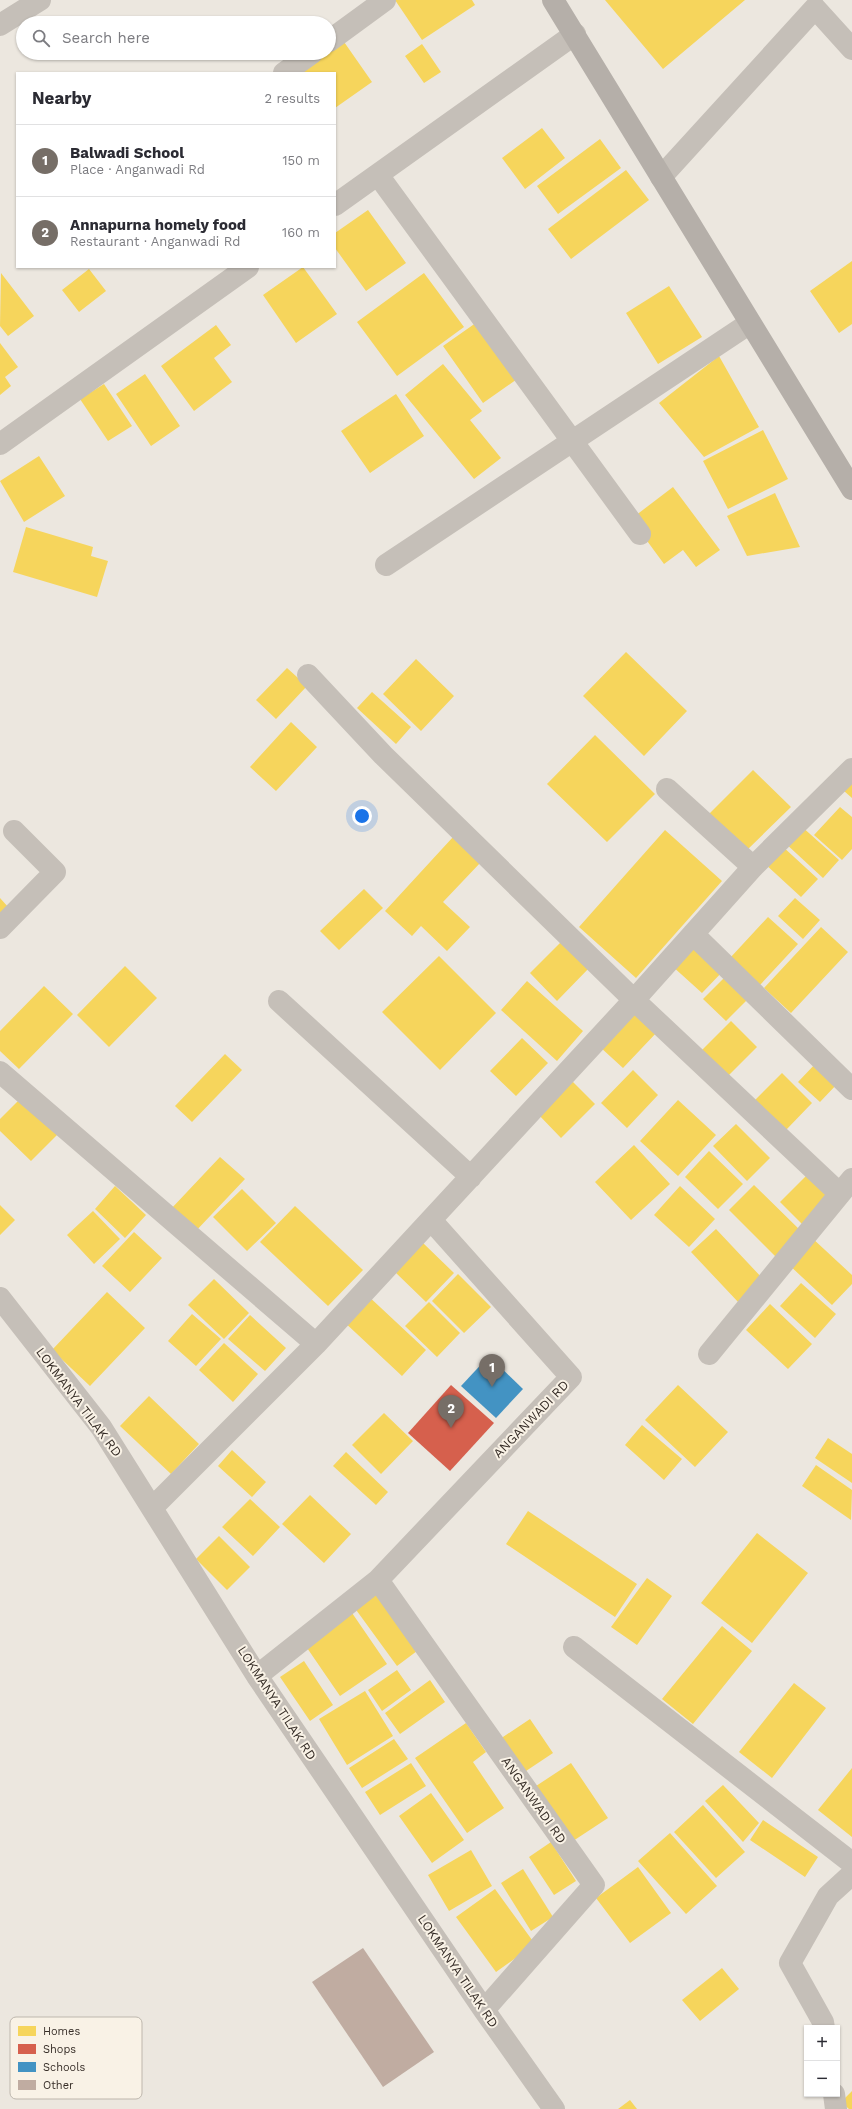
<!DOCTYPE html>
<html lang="en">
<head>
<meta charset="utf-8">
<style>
	:root { --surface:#fff; --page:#f2f2f3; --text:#2b2b33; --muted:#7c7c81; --line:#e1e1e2; --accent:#766e67 }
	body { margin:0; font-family:"Work Sans",sans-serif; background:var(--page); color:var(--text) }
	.controls { position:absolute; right:12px; bottom:12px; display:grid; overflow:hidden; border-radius:0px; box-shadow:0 1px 3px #0004 }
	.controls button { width:36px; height:36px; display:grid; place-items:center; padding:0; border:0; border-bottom:1px solid var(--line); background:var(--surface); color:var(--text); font:20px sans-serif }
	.you { position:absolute; left:362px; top:816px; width:14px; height:14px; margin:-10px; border:3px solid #fff; border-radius:50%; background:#1a73e8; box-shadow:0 0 0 6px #1a73e833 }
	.badge { display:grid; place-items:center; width:26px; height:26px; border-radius:50%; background:var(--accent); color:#fff; font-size:13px; font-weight:700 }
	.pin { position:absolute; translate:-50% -33px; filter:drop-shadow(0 1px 2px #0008) }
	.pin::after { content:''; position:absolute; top:21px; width:14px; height:12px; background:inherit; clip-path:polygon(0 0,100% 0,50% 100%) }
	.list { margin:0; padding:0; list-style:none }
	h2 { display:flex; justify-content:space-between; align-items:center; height:52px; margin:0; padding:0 16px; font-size:17px }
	h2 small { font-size:13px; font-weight:400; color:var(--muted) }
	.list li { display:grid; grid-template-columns:26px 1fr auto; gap:12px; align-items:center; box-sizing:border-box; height:72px; padding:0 16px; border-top:1px solid var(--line) }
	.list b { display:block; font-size:15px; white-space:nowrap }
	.list p { margin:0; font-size:13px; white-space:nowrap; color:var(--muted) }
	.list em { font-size:13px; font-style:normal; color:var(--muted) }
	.icon { flex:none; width:22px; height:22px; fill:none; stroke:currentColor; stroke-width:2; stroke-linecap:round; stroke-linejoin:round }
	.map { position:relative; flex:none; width:852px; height:2109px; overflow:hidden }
	.search { position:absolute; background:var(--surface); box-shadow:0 1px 3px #0004; left:16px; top:16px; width:320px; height:44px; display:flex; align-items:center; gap:10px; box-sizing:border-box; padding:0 14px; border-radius:22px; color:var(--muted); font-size:15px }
	.panel { position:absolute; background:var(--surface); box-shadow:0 1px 3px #0004; left:16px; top:72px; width:320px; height:196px; border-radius:0px }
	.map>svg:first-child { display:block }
</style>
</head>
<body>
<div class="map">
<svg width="852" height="2109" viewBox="0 0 852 2109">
	<rect width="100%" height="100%" fill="#ece7df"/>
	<path fill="#f6d55c" d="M395 0H472L475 5 422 40Z
		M605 0H745L663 69Z
		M342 39 372 82 335 108V73H294L323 53H329V49Z
		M422 44 441 72 424 83 405 56Z
		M542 128 565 158 525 189 502 158Z
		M600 139 621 168 558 214 537 186Z
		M626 170 649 200 571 259 548 229Z
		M368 210 406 263 366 291 335 248V233Z
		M852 261V324L839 333 810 291Z
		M303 267 337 314 296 343 263 295Z
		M89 269 106 291 79 312 62 290Z
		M1 273 34 316 8 336 0 326Z
		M424 273 464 327 397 376 357 322Z
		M669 286 702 337 658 364 626 313Z
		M480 320 520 377 483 403 443 346Z
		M216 325 231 345 214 358 232 382 194 411 161 366Z
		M0 343 18 367 5 377 11 386 0 395Z
		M719 356 759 427 704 457 659 403Z
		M443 364 482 411 470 420 501 458 474 479 405 395Z
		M145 374 180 426 151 446 116 394Z
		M104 384 132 426 108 441 80 399Z
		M396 394 424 436 370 473 341 431Z
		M763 430 788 479 728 509 703 461Z
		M39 456 65 496 24 522 0 481Z
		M673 487 720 550 696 567 683 550 664 564 631 519Z
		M775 493 800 547 747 556 727 516Z
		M26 527 93 547 91 556 108 561 97 597 13 572Z
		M626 652 687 711 644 756 583 696Z
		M416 659 454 696 421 731 383 694Z
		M287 668 307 686 276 719 256 700Z
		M372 692 411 727 396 744 357 708Z
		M291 722 317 747 276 791 250 767Z
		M595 735 655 794 607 842 547 784Z
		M753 770 791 807 745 852 708 815Z
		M852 783V798L844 791Z
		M840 807 852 817V849L842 860 814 835Z
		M800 825 839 860 823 878 784 842Z
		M665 830 722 881 636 978 579 927Z
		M453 837 481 862 443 902 470 927 447 951 421 926 412 936 385 911Z
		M781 845 818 879 801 897 764 863Z
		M364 889 383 908 339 950 320 931Z
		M0 898 9 908 0 917Z
		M795 898 820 920 803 939 778 916Z
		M768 917 798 944 760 985 730 958Z
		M821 927 848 952 791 1013 764 988Z
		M564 939 591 966 557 1001 530 973Z
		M695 940 725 969 702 993 671 965Z
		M439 956 496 1013 440 1070 382 1012Z
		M125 966 157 998 109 1047 77 1015Z
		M730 972 753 994 726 1021 703 999Z
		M527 981 583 1031 557 1061 501 1010Z
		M44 986 73 1014 19 1069 0 1051V1031Z
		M635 1010 658 1031 623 1068 600 1047Z
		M731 1021 757 1047 727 1077 702 1050Z
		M522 1038 548 1063 516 1096 490 1071Z
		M225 1054 242 1070 192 1122 175 1106Z
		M817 1062 838 1083 820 1102 798 1082Z
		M633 1070 658 1095 627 1128 601 1103Z
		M782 1073 812 1103 786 1130 755 1100Z
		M570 1079 595 1104 561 1138 536 1112Z
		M22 1097 59 1133 31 1161 0 1131V1119Z
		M678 1100 716 1135 678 1176 640 1141Z
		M736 1124 770 1158 747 1181 713 1146Z
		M634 1145 670 1184 631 1220 595 1182Z
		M709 1151 743 1184 718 1209 685 1177Z
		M220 1157 245 1179 194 1233 170 1210Z
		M810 1172 833 1196 804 1226 780 1202Z
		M754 1185 804 1234 779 1260 729 1210Z
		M115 1186 146 1215 125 1238 95 1209Z
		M680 1186 715 1219 689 1247 654 1215Z
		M242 1189 276 1223 247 1251 213 1217Z
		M0 1205 15 1220 0 1235Z
		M295 1206 363 1270 328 1306 260 1242Z
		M93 1211 120 1239 94 1264 67 1235Z
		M716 1229 764 1280 739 1303 691 1252Z
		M134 1232 162 1258 130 1292 102 1266Z
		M811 1237 852 1275V1284L832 1305 787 1263Z
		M423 1243 454 1273 426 1302 395 1272Z
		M458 1274 491 1307 464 1333 432 1301Z
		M214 1279 249 1313 224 1339 188 1305Z
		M801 1283 836 1314 815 1338 780 1306Z
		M107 1292 145 1328 90 1386 52 1350Z
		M365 1293 426 1350 402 1376 341 1319Z
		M429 1302 460 1333 437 1357 405 1326Z
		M770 1304 812 1344 788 1369 746 1330Z
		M192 1314 221 1339 196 1366 168 1341Z
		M250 1315 286 1348 265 1371 228 1339Z
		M224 1343 258 1374 233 1402 199 1370Z
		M678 1385 728 1432 695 1467 645 1420Z
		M149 1396 199 1444 171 1474 120 1426Z
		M384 1413 413 1441 381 1474 352 1445Z
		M642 1425 682 1459 664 1480 625 1445Z
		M828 1438 852 1454V1483L815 1458Z
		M232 1450 266 1482 252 1497 218 1466Z
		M346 1452 388 1492 376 1505 333 1466Z
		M816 1465 852 1490 851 1520 802 1486Z
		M310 1495 351 1534 324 1563 282 1524Z
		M250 1499 280 1527 253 1556 222 1527Z
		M528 1511 637 1584 615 1617 506 1544Z
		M757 1533 808 1573 752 1643 701 1603Z
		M219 1536 250 1567 227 1590 196 1559Z
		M647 1578 672 1596 637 1645 611 1627Z
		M377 1589 421 1648 397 1666 354 1607Z
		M350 1610 387 1664 340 1696 303 1642Z
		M722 1626 752 1651 693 1724 662 1699Z
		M304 1661 333 1705 310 1721 280 1677Z
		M397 1670 411 1690 382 1711 368 1690Z
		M430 1680 445 1702 400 1734 385 1713Z
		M794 1683 826 1708 772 1778 739 1752Z
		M365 1691 393 1736 347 1765 319 1719Z
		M530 1719 553 1753 520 1775 497 1741Z
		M466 1723 486 1752 473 1762 504 1808 467 1833 415 1758Z
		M394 1739 408 1759 362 1788 349 1768Z
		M411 1763 426 1786 380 1815 365 1792Z
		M571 1763 608 1818 570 1843 533 1788Z
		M852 1768V1837L818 1810Z
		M723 1785 759 1823 743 1842 705 1801Z
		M431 1793 464 1840 432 1863 399 1816Z
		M703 1805 745 1852 716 1878 674 1832Z
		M763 1820 818 1857 805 1877 750 1840Z
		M670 1833 717 1886 686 1914 638 1861Z
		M551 1842 576 1881 554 1895 529 1857Z
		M471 1850 492 1886 449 1911 428 1875Z
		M638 1867 671 1913 630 1943 596 1898Z
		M523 1869 553 1917 531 1931 501 1883Z
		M495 1889 535 1944 496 1972 456 1917Z
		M722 1968 739 1989 700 2021 682 2000Z
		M852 2091V2109H849L841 2102Z
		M630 2100 637 2109H618Z"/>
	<path fill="#d6604d" d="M451 1385 494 1423 450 1471 408 1433Z"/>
	<path fill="#4393c3" d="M489 1356 523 1389 496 1418 461 1386Z"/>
	<path fill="#c0aca1" d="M363 1948 434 2052 383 2087 312 1982Z"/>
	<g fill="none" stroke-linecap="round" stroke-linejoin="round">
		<path stroke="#c5bfb8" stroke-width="22" d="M0 25 40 0
			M329 41 385 0
			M284 73 312 53
			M378 175 640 534
			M661 177 815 8 852 49
			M335 205 575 34
			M0 444 248 267
			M386 565 750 323
			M308 675 383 755 634 1000 840 1194
			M667 789 753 867
			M0 928 55 872 14 831
			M693 934 852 1089
			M279 1001 471 1177
			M0 1072 316 1344
			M0 1298 101 1427 257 1676 484 2010 554 2109
			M709 1354 852 1179
			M153 1507 316 1344 634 1000 753 867 852 769
			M378 1580 594 1885 484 2010
			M574 1647 852 1863
			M257 1676 378 1580 571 1377 431 1220
			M824 2028 823 2022 790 1963 828 1896 852 1874
			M834 2094 836 2109"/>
		<path stroke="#b5afa9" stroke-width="22" d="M553 0 852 489"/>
	</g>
	<g text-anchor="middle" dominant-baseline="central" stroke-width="4" stroke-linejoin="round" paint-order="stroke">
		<g font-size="13" fill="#362d27" stroke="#f9f2e6">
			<text transform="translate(79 1402) rotate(53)">LOKMANYA TILAK RD</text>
			<text transform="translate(531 1419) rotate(-46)">ANGANWADI RD</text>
			<text transform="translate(277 1703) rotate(57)">LOKMANYA TILAK RD</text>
			<text transform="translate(534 1800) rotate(55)">ANGANWADI RD</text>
			<text transform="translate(458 1971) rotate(56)">LOKMANYA TILAK RD</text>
		</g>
	</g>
	<rect x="10" y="2017" width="132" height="82" rx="6" fill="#f9f2e6" stroke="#beb7ad" stroke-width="1"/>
	<rect x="18" y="2026" width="18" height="10" fill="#f6d55c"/>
	<rect x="18" y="2044" width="18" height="10" fill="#d6604d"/>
	<rect x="18" y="2062" width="18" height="10" fill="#4393c3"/>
	<rect x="18" y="2080" width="18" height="10" fill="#c0aca1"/>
	<g font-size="11" fill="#362d27">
		<text x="43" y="2035">Homes</text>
		<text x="43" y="2053">Shops</text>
		<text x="43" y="2071">Schools</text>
		<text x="43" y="2089">Other</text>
	</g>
</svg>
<div class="controls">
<button>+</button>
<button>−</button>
</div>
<div class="you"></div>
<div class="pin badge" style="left:492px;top:1387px">1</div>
<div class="pin badge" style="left:451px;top:1428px">2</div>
<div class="search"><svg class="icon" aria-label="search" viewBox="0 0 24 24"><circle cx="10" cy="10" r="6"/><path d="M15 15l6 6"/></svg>Search here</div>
<section class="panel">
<h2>Nearby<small>2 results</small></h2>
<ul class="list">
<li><span class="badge">1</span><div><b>Balwadi School</b><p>Place · Anganwadi Rd</p></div><em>150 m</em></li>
<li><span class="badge">2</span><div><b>Annapurna homely food</b><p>Restaurant · Anganwadi Rd</p></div><em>160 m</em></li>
</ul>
</section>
</div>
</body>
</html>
